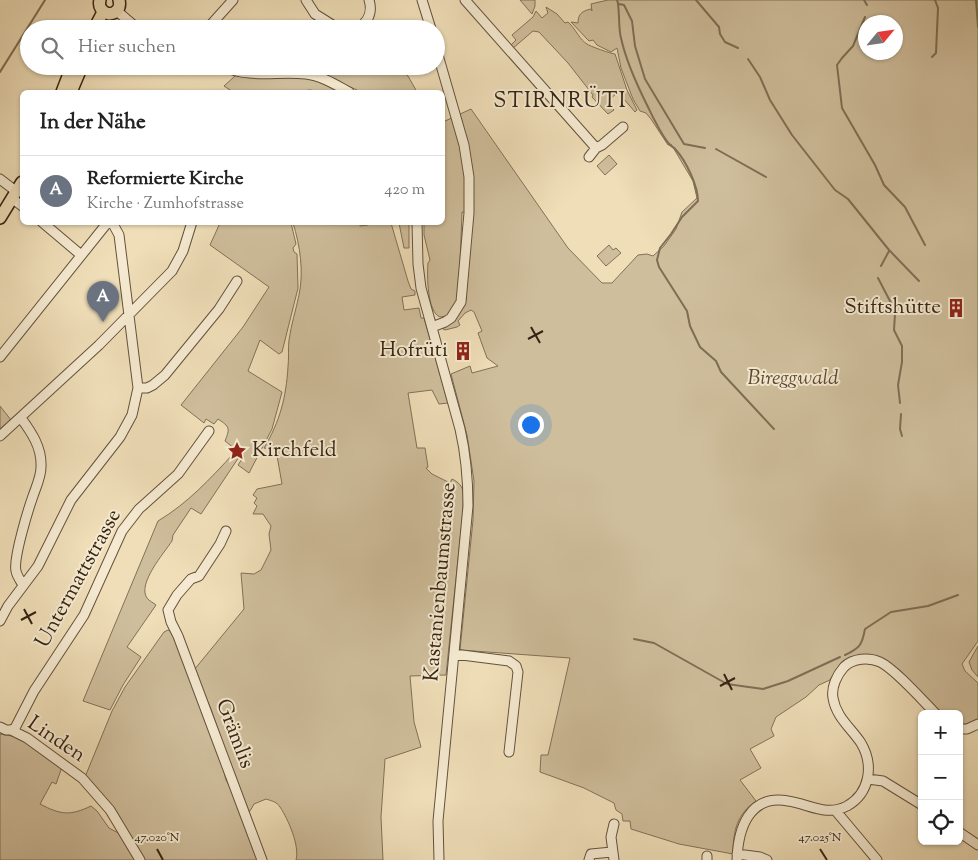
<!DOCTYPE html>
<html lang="de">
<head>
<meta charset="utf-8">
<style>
	:root { --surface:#fff; --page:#f2f2f2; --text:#222; --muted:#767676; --line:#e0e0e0; --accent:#1a73e8 }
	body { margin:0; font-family:"Sorts Mill Goudy",serif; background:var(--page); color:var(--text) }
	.controls { position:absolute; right:15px; bottom:15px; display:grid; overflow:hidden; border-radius:8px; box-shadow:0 1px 4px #0004 }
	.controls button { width:45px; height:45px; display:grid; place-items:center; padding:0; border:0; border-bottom:1px solid var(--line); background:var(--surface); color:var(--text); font:25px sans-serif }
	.compass { position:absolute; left:858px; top:15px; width:45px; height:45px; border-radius:50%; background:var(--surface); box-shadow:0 1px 4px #0004; rotate:61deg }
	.you { position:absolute; left:530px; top:424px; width:18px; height:18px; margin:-12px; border:4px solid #fff; border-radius:50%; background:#1a73e8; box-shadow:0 0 0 8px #1a73e833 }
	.badge { display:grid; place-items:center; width:32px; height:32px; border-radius:50%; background:var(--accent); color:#fff; font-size:16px; font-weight:700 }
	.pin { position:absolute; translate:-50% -41px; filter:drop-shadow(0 1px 2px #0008) }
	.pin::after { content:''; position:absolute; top:26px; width:18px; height:15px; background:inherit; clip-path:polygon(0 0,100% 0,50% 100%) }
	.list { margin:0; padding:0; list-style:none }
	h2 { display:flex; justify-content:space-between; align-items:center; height:65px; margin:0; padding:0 20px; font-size:21px }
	h2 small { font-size:16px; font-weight:400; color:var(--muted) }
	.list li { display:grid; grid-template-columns:32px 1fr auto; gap:15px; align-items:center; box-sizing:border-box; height:70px; padding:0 20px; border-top:1px solid var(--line) }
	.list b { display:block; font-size:19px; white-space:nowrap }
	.list p { margin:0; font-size:16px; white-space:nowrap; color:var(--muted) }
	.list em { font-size:16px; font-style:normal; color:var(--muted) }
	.icon { flex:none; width:28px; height:28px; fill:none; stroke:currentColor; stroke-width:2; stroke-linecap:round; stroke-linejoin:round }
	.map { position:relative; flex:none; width:978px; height:860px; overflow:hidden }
	.search { position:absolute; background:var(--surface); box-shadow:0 1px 4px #0004; left:20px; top:20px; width:425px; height:55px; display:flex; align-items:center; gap:12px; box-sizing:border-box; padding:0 18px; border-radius:28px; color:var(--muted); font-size:19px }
	.panel { position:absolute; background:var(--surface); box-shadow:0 1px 4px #0004; left:20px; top:90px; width:425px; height:135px; border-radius:8px }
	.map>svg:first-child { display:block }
</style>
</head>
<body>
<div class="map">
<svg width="978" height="860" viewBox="0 0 978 860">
	<rect width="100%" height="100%" fill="#efdeb8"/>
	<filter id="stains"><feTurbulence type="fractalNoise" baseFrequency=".004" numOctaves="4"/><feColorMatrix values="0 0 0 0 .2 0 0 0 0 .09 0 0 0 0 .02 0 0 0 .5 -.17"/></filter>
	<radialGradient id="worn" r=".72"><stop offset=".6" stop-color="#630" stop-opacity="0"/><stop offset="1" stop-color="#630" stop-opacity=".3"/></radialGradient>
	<path fill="#cfbe9c" stroke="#827158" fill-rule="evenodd" d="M520 0H535V6L532 14Z
		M608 0H978V641L962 664 965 671 978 683V720L969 724 959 725V714H941L916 687 887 661 879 657 870 656 843 664 837 669 830 680 819 685 806 697 776 717 771 729 774 736 750 749 761 768 740 780 756 801C737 814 733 831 733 854L679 844 631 829 630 821H623L622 814 616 810 614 803 584 788 540 772 541 755H548L570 658 460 650 473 520 474 481 467 435 451 374 470 366 472 373 498 366 487 358 478 333 482 331 474 312 471 310 465 313 458 321 460 325 457 327 445 330 443 329 458 315 466 300 470 213 462 212 459 291 454 308 446 316 440 317C427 312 427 275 428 263L430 260 424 235V223L442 222 443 122 471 109 568 248 602 283H612L638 255 647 254 653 256 664 246 676 229 682 212 697 198 693 181 671 144 668 145 651 119 646 113 640 111 633 99 621 68 617 48 611 52 597 45 593 40 589 41 571 22 578 23C578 14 582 11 591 9L592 11 591 4ZM866 22H896V52H866Z
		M546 7 557 14 565 23 568 22 570 24C576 30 580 40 587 44 589 46 612 54 615 54L627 90 637 110 635 112 618 92 607 102 614 110 608 114 592 97 593 95 568 63 539 32 533 31 512 49 510 46 516 40 512 35 533 17 536 11 542 18 548 13Z
		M246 66H396L408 76 417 92H361L342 83 343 92H321L310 90 294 92H233L224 86Z
		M609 155 617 164 605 175 597 166Z
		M220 223H291L296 244 293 248 294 252 297 254 298 288 282 352 279 354 260 340 248 371 282 392 272 429 249 473 238 465 244 456 225 441C230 428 230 427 218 419L214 424 206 419 204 423 181 405 243 327 269 287 210 245Z
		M293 223H360V226L368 225V223H391L408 281 411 289 415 291V295L402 297 404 310 419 308 421 318H424L448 403 439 404 432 390 408 393 417 448H425L428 467 426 468 432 474 450 483 452 479C467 486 463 496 463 511L446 675 410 676 414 722 421 747 385 759 381 817 383 860H296C300 846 288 819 280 807 277 802 272 801 266 799L254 804 250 811 247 813 211 709 194 670 244 609 241 573 254 574 261 570 271 550 269 534 271 526 263 514H253L257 506 254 503 257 498 253 495 257 489 282 484 276 450 264 448C280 421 286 398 288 367 289 358 288 349 289 340 291 325 296 310 299 295 304 272 300 245 293 223Z
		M399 223H409V248H404Z
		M609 245 613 250 616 248 621 253 606 266 597 256Z
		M0 406 11 420 0 429Z
		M234 453 239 457 201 514 191 508 173 535 172 541C164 553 137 584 147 598 149 601 154 603 156 605L127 647 141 657 123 685 110 710 83 701 158 521C188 503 210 479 234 453Z
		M168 630 172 632 223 768 226 780 233 792 258 860H141L85 777 112 711 125 687 164 632Z
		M978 646V677L972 670 969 662Z
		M0 734 23 738 62 767 56 784 52 782 40 804C61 815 70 816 91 806L97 811 109 828 122 835 138 860H0Z"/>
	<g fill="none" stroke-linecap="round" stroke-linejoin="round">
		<path stroke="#7f6e54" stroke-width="2" d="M617 0C620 6 618 28 621 38 626 61 636 83 647 105 653 117 661 135 670 145 673 148 673 146 676 150 686 161 698 186 698 201L682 217 671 234 660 248 657 260 659 267 687 311 690 326 700 347 716 361 721 372 774 429
			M696 0 719 27 720 34 725 42 738 48
			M864 0 867 5
			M976 0 978 27
			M619 4 624 5 632 21 635 46 645 79 684 144 705 148
			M865 17 853 46 842 58 837 65 842 108 875 165 884 185 905 207 925 245
			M932 57 936 53 938 8 935 0
			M748 59 760 77 770 100 792 135 835 190 848 199 889 250 919 281
			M0 72 45 0
			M716 149 766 177
			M881 266 889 251
			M878 278 891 303
			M895 314 894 330 902 346V362L898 385 900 403
			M901 414 900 429 902 436
			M634 639 654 643 727 684 763 689 788 681 840 657
			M845 655C860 648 862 645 865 629L891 612 928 606 958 595"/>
		<g stroke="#64523c" stroke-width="11">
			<path id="minor" d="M306 0 315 14 339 29
				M422 0 431 29
				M465 0 596 148 589 157
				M117 11 138 29
				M207 29 233 0
				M357 29C368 22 373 13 369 0
				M221 66C252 79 275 71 306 74 322 76 336 85 349 92
				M596 148 602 145 623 127
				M0 179 17 192
				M13 199 22 206
				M42 222 81 255
				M417 222 418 264 421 288 460 429C466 455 468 480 468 506L438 821 439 860
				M432 327 445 322 451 318 461 302 469 213V177L464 145 436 48
				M0 357 108 222
				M138 388H147L153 385 165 375 219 309 237 281
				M21 418C32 433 42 448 41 467 41 477 36 487 33 496 28 510 13 559 16 571 17 576 20 580 23 585
				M0 436 99 345 172 271 183 251 192 222
				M226 531 220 544 199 576 191 579 177 595 168 610 171 622 178 636 262 860
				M0 621 8 606 38 566 71 500 120 437 132 415 138 388 119 235 112 222
				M454 654 509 661 516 666 518 672 509 752
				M0 727 6 730H11L27 738 82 778 110 810 140 860
				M959 729H967L978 724
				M11 730 15 728 34 691 84 615 122 531 139 509 178 474 209 431
				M868 779 883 781 922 805
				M835 810 877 860
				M614 824 611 837 614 860
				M959 832 978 845
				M737 854 760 857 767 860
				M589 860 591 854 612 852
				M707 860V856
				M737 860C738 829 749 794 788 801 809 804 826 817 847 806 870 793 874 765 861 743 851 728 836 717 833 698 831 687 837 675 844 667 853 658 869 657 880 662 895 669 923 701 936 714"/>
		</g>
		<g stroke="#352413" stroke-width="14">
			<path id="major" d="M100 0C98 7 102 12 109 14 117 13 121 8 119 0
				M94 29 103 12
				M62 92 72 66
				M71 92 82 66
				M0 218 22 182"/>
		</g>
		<use href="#minor" stroke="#f5ead1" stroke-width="9"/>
		<use href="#major" stroke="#efdeb8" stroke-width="11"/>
	</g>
	<path fill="none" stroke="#352413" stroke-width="2" d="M531 327 540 343M528 339 543 331M24 609 32 624M21 620 36 612M724 674 732 690M720 686 735 678M157 849 163 860M820 849 827 860"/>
	<defs>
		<g id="building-bare" transform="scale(1.5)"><path d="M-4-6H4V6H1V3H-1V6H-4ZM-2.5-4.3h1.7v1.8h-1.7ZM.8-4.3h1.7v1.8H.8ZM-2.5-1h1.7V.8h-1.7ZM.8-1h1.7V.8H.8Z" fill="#8f2418" stroke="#f5ead1" stroke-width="2.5" paint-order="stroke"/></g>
		<g id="sight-bare" transform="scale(1.5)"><path d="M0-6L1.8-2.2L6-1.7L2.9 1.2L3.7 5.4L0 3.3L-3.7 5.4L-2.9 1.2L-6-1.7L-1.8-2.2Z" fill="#8f2418" stroke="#f5ead1" stroke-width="2.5" paint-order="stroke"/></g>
	</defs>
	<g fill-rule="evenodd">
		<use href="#building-bare" x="956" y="308"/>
		<use href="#building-bare" x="463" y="351"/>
		<use href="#sight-bare" x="237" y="451"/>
	</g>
	<g text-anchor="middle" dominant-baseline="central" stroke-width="4" stroke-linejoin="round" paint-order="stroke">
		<g font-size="21" fill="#352413" stroke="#f5ead1" text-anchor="end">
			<text x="941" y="308">Stiftshütte</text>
			<text x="448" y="351">Hofrüti</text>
			<text x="252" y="451" text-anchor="start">Kirchfeld</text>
		</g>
		<g font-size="21" font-style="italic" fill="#5c4a35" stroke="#f5ead1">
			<text x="793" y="379">Bireggwald</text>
		</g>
		<g font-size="21" fill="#352413" stroke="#f5ead1">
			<text transform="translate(79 579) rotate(-61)">Untermattstrasse</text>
			<text transform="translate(441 582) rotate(-85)">Kastanienbaumstrasse</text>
			<text transform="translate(234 734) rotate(69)">Grämlis</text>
			<text transform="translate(56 740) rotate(34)">Linden</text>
		</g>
		<g font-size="22" letter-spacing="1" fill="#352413" stroke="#f5ead1">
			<text x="560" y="102">STIRNRÜTI</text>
		</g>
	</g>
	<g font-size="12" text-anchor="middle" fill="#352413" stroke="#f5ead1" stroke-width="4" stroke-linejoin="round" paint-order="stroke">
		<text x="157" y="841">47.020°N</text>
		<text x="820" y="841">47.025°N</text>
	</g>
	<rect width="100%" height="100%" filter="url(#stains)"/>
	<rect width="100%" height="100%" fill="url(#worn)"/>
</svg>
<div class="controls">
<button>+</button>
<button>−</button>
<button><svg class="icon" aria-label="locate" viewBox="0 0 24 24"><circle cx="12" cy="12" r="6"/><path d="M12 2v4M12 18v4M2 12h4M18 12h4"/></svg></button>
</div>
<svg class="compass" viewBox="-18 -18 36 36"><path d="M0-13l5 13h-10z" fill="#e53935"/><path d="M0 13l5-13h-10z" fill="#767676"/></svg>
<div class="you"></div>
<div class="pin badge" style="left:103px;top:322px;background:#6b7280">A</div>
<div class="search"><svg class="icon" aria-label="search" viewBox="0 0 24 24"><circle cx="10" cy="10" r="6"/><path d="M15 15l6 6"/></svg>Hier suchen</div>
<section class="panel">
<h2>In der Nähe<small></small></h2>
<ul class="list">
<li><span class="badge" style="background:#6b7280">A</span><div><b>Reformierte Kirche</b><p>Kirche · Zumhofstrasse</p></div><em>420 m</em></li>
</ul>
</section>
</div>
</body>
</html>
